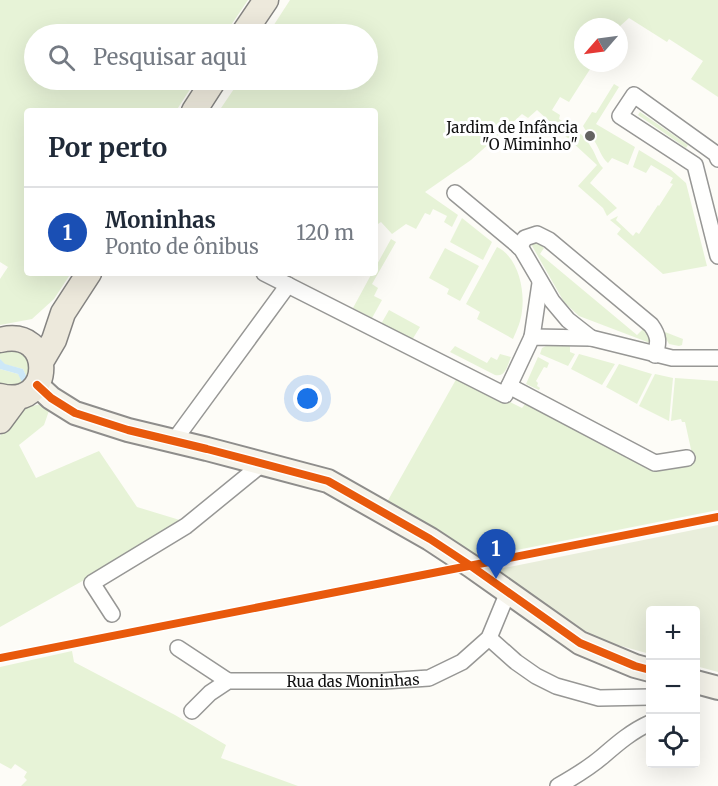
<!DOCTYPE html>
<html lang="pt">
<head>
<meta charset="utf-8">
<style>
	:root { --surface:#fff; --page:#f2f2f3; --text:#1f2937; --muted:#747a83; --line:#e0e1e3; --accent:#646362 }
	body { margin:0; font-family:Merriweather,serif; background:var(--page); color:var(--text) }
	.controls { position:absolute; right:18px; bottom:18px; display:grid; overflow:hidden; border-radius:6px; box-shadow:0 6px 24px #0002 }
	.controls button { width:54px; height:54px; display:grid; place-items:center; padding:0; border:0; border-bottom:2px solid var(--line); background:var(--surface); color:var(--text); font:30px sans-serif }
	.compass { position:absolute; left:574px; top:18px; width:54px; height:54px; border-radius:50%; background:var(--surface); box-shadow:0 6px 24px #0002; rotate:242deg }
	.you { position:absolute; left:308px; top:399px; width:21px; height:21px; margin:-15px; border:4px solid #fff; border-radius:50%; background:#1a73e8; box-shadow:0 0 0 9px #1a73e833 }
	.badge { display:grid; place-items:center; width:39px; height:39px; border-radius:50%; background:var(--accent); color:#fff; font-size:20px; font-weight:700 }
	.pin { position:absolute; translate:-50% -50px; filter:drop-shadow(0 2px 3px #0008) }
	.pin::after { content:''; position:absolute; top:32px; width:21px; height:18px; background:inherit; clip-path:polygon(0 0,100% 0,50% 100%) }
	.list { margin:0; padding:0; list-style:none }
	h2 { display:flex; justify-content:space-between; align-items:center; height:78px; margin:0; padding:0 24px; font-size:26px }
	h2 small { font-size:20px; font-weight:400; color:var(--muted) }
	.list li { display:grid; grid-template-columns:39px 1fr auto; gap:18px; align-items:center; box-sizing:border-box; height:90px; padding:0 24px; border-top:2px solid var(--line) }
	.list b { display:block; font-size:22px; white-space:nowrap }
	.list p { margin:0; font-size:20px; white-space:nowrap; color:var(--muted) }
	.list em { font-size:20px; font-style:normal; color:var(--muted) }
	.icon { flex:none; width:33px; height:33px; fill:none; stroke:currentColor; stroke-width:2; stroke-linecap:round; stroke-linejoin:round }
	.map { position:relative; flex:none; width:718px; height:786px; overflow:hidden }
	.search { position:absolute; background:var(--surface); box-shadow:0 6px 24px #0002; left:24px; top:24px; width:354px; height:66px; display:flex; align-items:center; gap:15px; box-sizing:border-box; padding:0 21px; border-radius:33px; color:var(--muted); font-size:22px }
	.panel { position:absolute; background:var(--surface); box-shadow:0 6px 24px #0002; left:24px; top:108px; width:354px; height:168px; border-radius:6px }
	.map>svg:first-child { display:block }
</style>
</head>
<body>
<div class="map">
<svg width="718" height="786" viewBox="0 0 718 786">
	<rect width="100%" height="100%" fill="#fdfcf7"/>
	<path fill="#e7f3d7" d="M0 0H248L225 34H34V80H196L176 111H27V273H71L54 299 32 319 0 325V279L8 267 0 262Z
		M290 0H718V97L691 79 703 61 669 39 667 42 629 18 619 27H583V63H594L569 102 560 97 552 110 560 115 559 119C572 127 583 133 591 147 596 154 597 162 603 168L590 183 617 208 607 216 603 208 578 186 597 165 537 110 528 118 522 114 471 160 425 192 458 215 452 227 444 222 447 216 433 209 430 215 425 213 416 229 406 224 392 234 381 222 375 226V111H219L240 80H368V34H268Z
		M614 84 619 87 596 124 635 147 628 165 612 158 608 163C601 157 600 150 595 142 591 136 586 132 583 126L592 112 596 113Z
		M640 112 688 145 686 148 638 115Z
		M639 150 670 169 686 183 707 266 663 274 617 234 621 229 610 220 618 216 616 220 633 236 636 232 639 234 658 205 659 206 673 184 670 183 673 178 651 165 646 173 633 167Z
		M462 218 492 242 483 260 450 242Z
		M391 239 396 242 372 284 378 288 374 296 382 300 372 318 353 308 372 273H375V268Z
		M536 241 544 248 540 254 637 335 643 329 653 338 650 343 579 316 564 302 531 244Z
		M497 247C518 257 525 289 522 311 521 321 517 330 513 339L477 319 480 312 466 304Z
		M445 248 479 266 460 301 447 294 449 289 429 278Z
		M389 310 420 327 412 340 381 324Z
		M665 332 683 339 682 345 679 346 669 344 665 337Z
		M570 342V352L575 354 568 366 540 354 542 348 548 345Z
		M455 346 487 363 491 357 497 360 500 354 511 357C507 366 506 377 495 375L450 352Z
		M20 350 30 360 28 380 23 369 3 364 0 359V351Z
		M579 354 615 364 602 385 571 369Z
		M538 357 549 363 547 368 544 367 536 381 538 383 537 386 540 388 539 390 526 384Z
		M619 364 652 374 637 404 606 387Z
		M0 369 18 374 21 378 22 386H0Z
		M655 374 673 378 669 421 639 406Z
		M458 376 522 408 528 400 656 469 694 463 685 422H682L681 419 671 421 675 378 718 381V510L477 558 387 502Z
		M42 404 50 408 44 425 19 445 36 478 99 451 137 507 183 521 95 574 0 627V436L20 410 26 407Z
		M72 651 74 662 175 715 226 745 221 758 298 786H21L27 780 24 777 27 772 15 764 11 769 0 763V667Z"/>
	<path fill="#e9eedb" d="M718 525V672L696 666V610H650V654L574 633 489 571Z"/>
	<path fill="#cde8f7" d="M0 359 5 364 23 369 28 380 22 382 18 374 0 369Z"/>
	<g fill="none" stroke-linecap="round" stroke-linejoin="round">
		<g stroke="#979795" stroke-width="18">
			<g id="street">
				<path d="M718 159 716 154 634 95 620 116 695 165 718 256"/>
				<path d="M455 193 521 248 552 301 568 320 591 338"/>
				<path d="M519 247 525 238 537 234 549 240 651 325C659 336 659 342 655 355"/>
				<path d="M264 273 505 395 509 386"/>
				<path d="M532 337 540 283"/>
				<path d="M173 442 288 285"/>
				<path d="M687 458 655 463 509 386 532 337 591 338 672 358H718"/>
				<path d="M112 614 92 583 186 526 262 464"/>
				<path d="M489 638 516 662 536 676 556 686 599 698 650 697"/>
				<path d="M178 648 228 681"/>
				<path id="s1" d="M192 711 210 693 228 681H384L429 678 462 662 489 638 508 592"/>
				<path d="M558 786C574 777 589 768 603 756 618 743 632 731 650 723"/>
			</g>
		</g>
		<g stroke="#8e8d8b" stroke-width="26">
			<path id="secondary" d="M37 385 51 398 75 413 128 430 207 449 328 481 430 539 471 566 580 643 635 666 650 670
				M696 682 718 688"/>
		</g>
		<g stroke="#858482" stroke-width="27">
			<path id="primary" d="M243 34 266 0
				M194 111 214 80
				M0 340C55 326 55 410 0 396
				M41 362 54 340 63 313 89 273
				M0 421 17 398"/>
		</g>
		<use href="#street" stroke="#fffffe" stroke-width="15"/>
		<use href="#secondary" stroke="#f6f4eb" stroke-width="22"/>
		<use href="#primary" stroke="#ede9dc" stroke-width="24"/>
		<g stroke="#fff" stroke-width="11">
			<path id="cycleway" d="M37 385 51 398 75 413 128 430 207 449 328 481 430 539 471 566 580 643 635 666 650 670
				M0 658 718 517"/>
		</g>
		<use href="#cycleway" stroke="#e8590c" stroke-width="8"/>
	</g>
	<circle fill="#646362" stroke="#fff" stroke-width="2" cx="590" cy="136" r="6"/>
	<g text-anchor="middle" dominant-baseline="central" stroke-width="6" stroke-linejoin="round" paint-order="stroke">
		<g font-size="15" fill="#111" stroke="#fff" text-anchor="end">
			<text x="578" y="127">Jardim de Infância<tspan x="578" dy="17">"O Miminho"</tspan></text>
		</g>
		<g font-size="15" fill="#111" stroke="#fff">
			<text stroke="none"><textPath href="#s1" startOffset="172">Rua das Moninhas</textPath></text>
		</g>
	</g>
</svg>
<div class="controls">
<button>+</button>
<button>−</button>
<button><svg class="icon" aria-label="locate" viewBox="0 0 24 24"><circle cx="12" cy="12" r="6"/><path d="M12 2v4M12 18v4M2 12h4M18 12h4"/></svg></button>
</div>
<svg class="compass" viewBox="-18 -18 36 36"><path d="M0-13l5 13h-10z" fill="#e53935"/><path d="M0 13l5-13h-10z" fill="#747a83"/></svg>
<div class="you"></div>
<div class="pin badge" style="left:496px;top:579px;background:#1a4fb4">1</div>
<div class="search"><svg class="icon" aria-label="search" viewBox="0 0 24 24"><circle cx="10" cy="10" r="6"/><path d="M15 15l6 6"/></svg>Pesquisar aqui</div>
<section class="panel">
<h2>Por perto<small></small></h2>
<ul class="list">
<li><span class="badge" style="background:#1a4fb4">1</span><div><b>Moninhas</b><p>Ponto de ônibus</p></div><em>120 m</em></li>
</ul>
</section>
</div>
</body>
</html>
